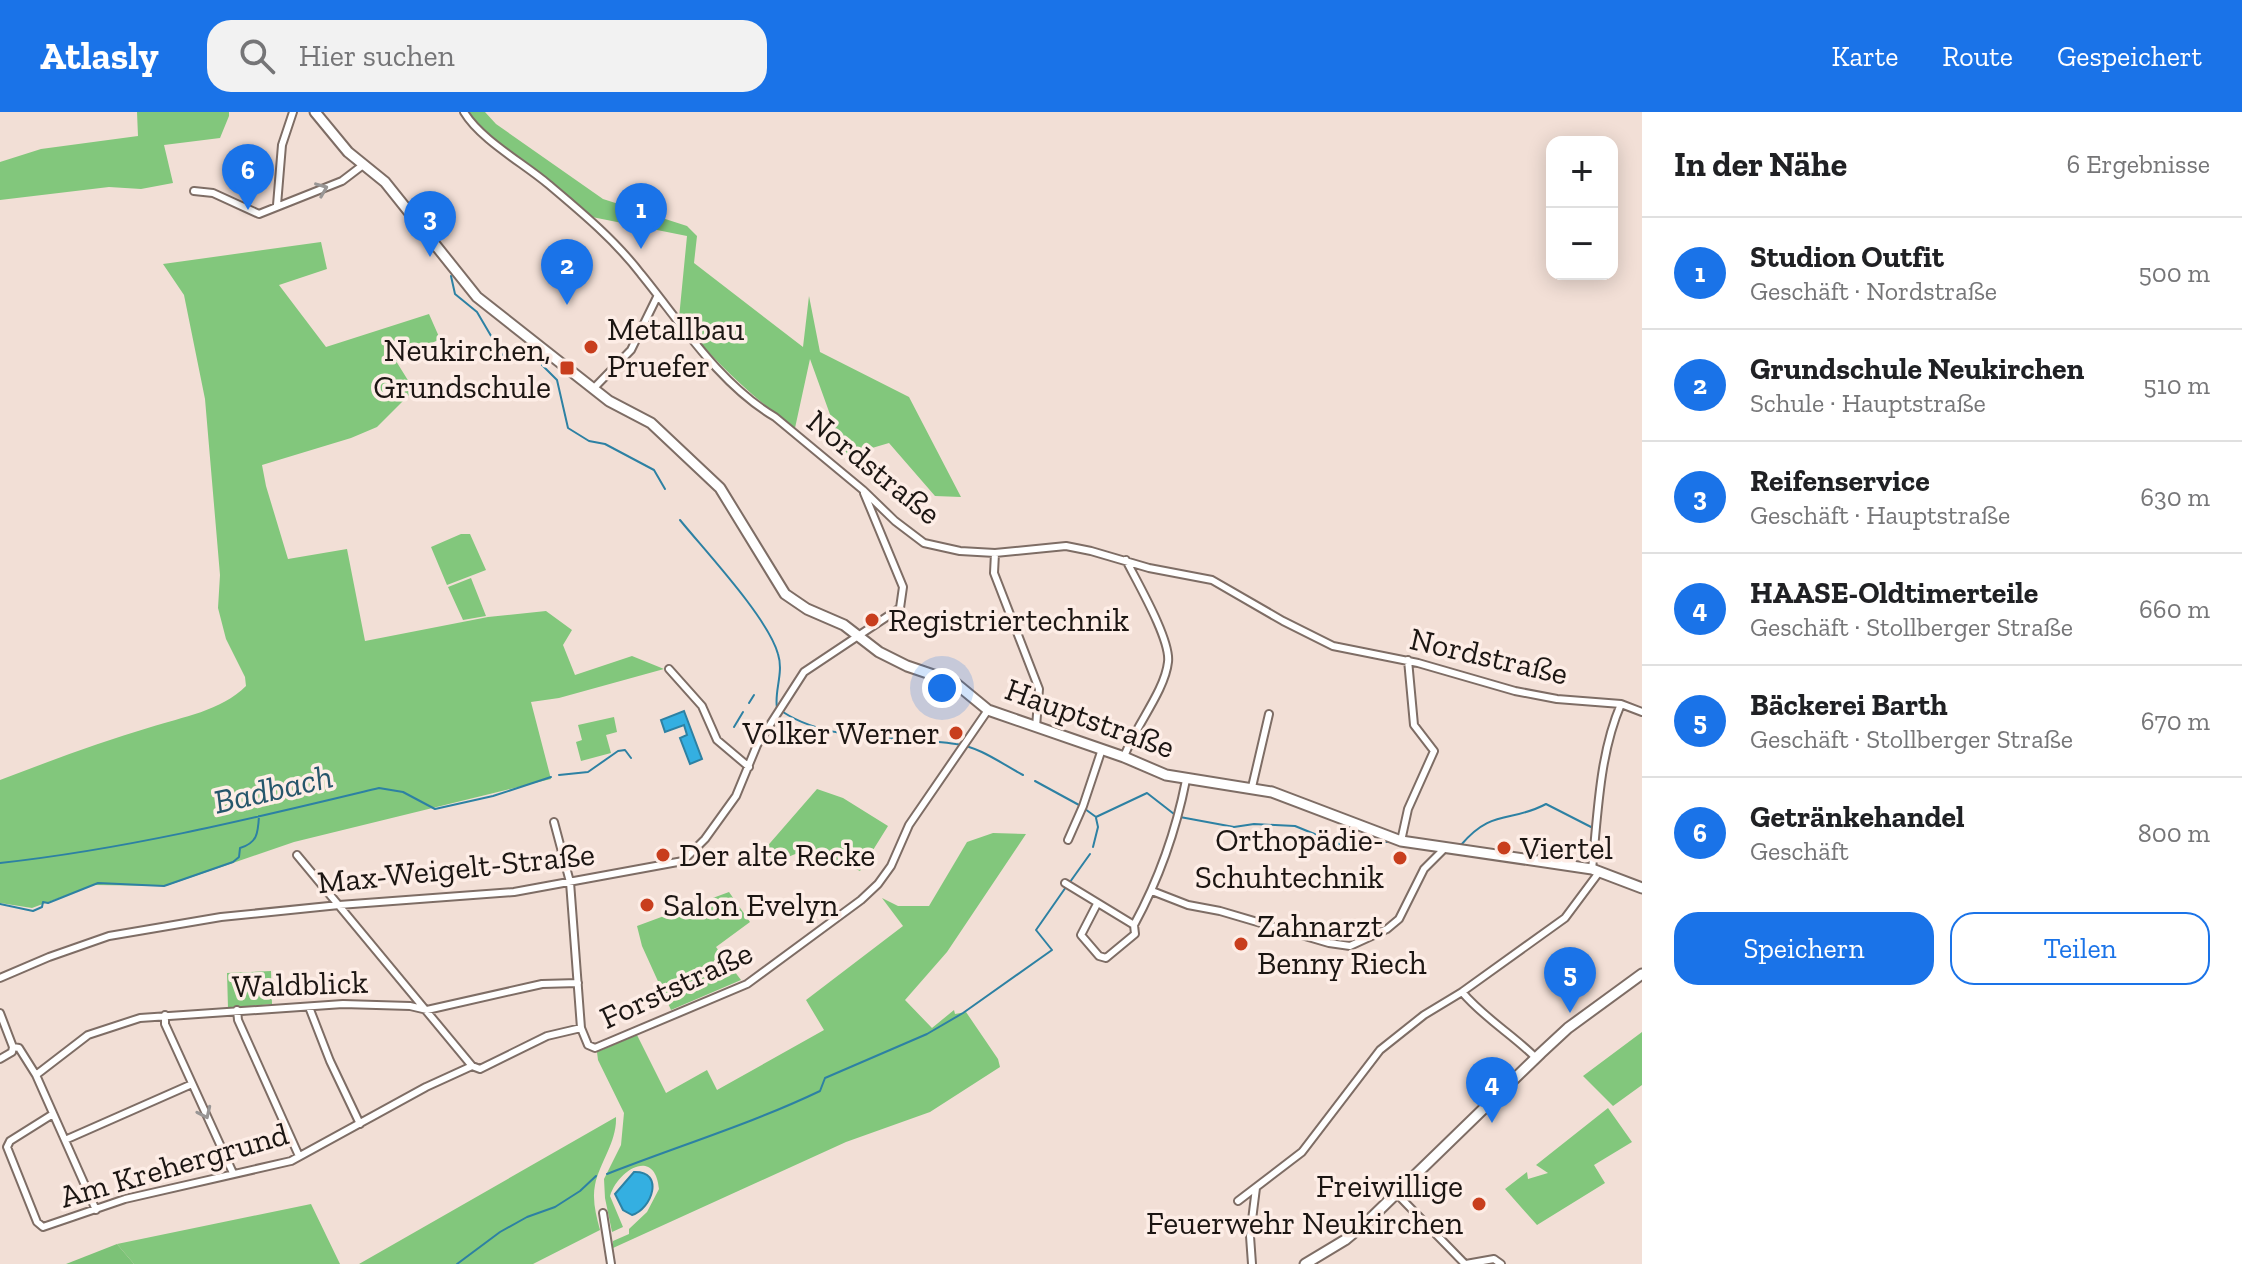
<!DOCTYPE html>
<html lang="de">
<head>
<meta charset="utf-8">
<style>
	:root { --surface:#fff; --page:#f2f2f2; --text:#202124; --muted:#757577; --line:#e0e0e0; --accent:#1a73e8 }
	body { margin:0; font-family:"Zilla Slab",serif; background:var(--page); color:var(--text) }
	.controls { position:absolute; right:24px; top:24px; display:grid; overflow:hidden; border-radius:16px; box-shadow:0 4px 20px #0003 }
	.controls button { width:72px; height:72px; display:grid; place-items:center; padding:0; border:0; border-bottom:2px solid var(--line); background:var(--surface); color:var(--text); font:40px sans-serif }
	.you { position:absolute; left:942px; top:576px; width:28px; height:28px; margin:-20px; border:6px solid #fff; border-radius:50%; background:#1a73e8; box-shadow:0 0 0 12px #1a73e833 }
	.badge { display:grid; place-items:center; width:52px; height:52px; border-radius:50%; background:var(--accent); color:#fff; font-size:26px; font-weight:700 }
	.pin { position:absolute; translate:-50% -66px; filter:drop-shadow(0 2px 4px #0008) }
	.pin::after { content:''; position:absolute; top:42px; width:28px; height:24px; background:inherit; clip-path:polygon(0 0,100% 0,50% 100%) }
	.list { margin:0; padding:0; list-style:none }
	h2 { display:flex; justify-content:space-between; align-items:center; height:104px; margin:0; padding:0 32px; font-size:34px }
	h2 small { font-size:26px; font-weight:400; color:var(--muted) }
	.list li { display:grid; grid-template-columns:52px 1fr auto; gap:24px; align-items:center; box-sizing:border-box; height:112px; padding:0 32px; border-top:2px solid var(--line) }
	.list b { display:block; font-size:30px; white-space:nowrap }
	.list p { margin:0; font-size:26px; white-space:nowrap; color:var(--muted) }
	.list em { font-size:26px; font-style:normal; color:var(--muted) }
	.actions { display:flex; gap:16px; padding:24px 32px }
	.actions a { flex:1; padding:18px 0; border:2px solid var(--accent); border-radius:24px; text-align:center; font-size:28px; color:var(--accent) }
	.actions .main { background:var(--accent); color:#fff }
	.icon { flex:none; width:44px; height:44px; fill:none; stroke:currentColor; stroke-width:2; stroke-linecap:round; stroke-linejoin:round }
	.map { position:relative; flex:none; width:1642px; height:1152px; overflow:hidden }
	header { display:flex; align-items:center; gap:48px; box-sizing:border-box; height:112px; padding:0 40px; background:var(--accent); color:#fff }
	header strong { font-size:38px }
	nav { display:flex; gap:44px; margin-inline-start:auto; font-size:28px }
	.search { width:560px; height:72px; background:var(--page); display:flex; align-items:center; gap:20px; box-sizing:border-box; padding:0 28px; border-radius:24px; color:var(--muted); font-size:30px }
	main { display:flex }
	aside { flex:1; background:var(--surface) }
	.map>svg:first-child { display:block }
</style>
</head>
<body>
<header>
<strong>Atlasly</strong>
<div class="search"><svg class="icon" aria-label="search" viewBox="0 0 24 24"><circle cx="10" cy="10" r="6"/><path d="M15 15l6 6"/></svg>Hier suchen</div>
<nav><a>Karte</a><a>Route</a><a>Gespeichert</a></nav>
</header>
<main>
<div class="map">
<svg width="1642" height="1152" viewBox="0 0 1642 1152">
	<rect width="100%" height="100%" fill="#f2dfd6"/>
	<path fill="#82c77c" d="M137 0H229V4L220 26 164 33 173 71 141 77 109 75 0 88V50L41 37 138 24Z
		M468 0H485L496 12 603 87 687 114 697 124 694 151 803 235 809 184 820 240 909 285 961 385 935 384 889 331 845 344 810 247 795 316C747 281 716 251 679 206L687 124 587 104 492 27Z
		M321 130 327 157 279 173 326 235 429 202 440 227 396 249 414 278 377 315 351 326 262 353 266 374 288 447 347 437 365 529 488 505 546 499 572 518 563 533 575 563 632 544 664 557 559 586 531 590 551 667 294 730 166 774 94 773 32 796 0 791V668C50 649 100 630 151 615 182 605 221 599 246 574L245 565 226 527 218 496 220 463 205 287 184 183 163 152Z
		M461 422H470L486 458 447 473 431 435Z
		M471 466 486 504 463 508 448 475Z
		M614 605 617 620 606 623 611 641 581 649 576 630 582 628 578 613Z
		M817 677 843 686 888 714 860 759 810 736 766 754 757 746Z
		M993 721 1026 722 947 840 905 888 932 916 954 898 955 902 966 900 998 947 1000 955 930 1000 846 1030 613 1136V1129L629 1122V1117L647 1100 659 1077C655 1035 618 1058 610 1084L623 1115 612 1120 605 1086 604 1067 621 1033 624 1001 598 948 597 940 637 923 666 981 707 958 717 978 824 918 806 888 903 814 882 786 898 794H929L967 730Z
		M729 780 750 810 716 835 741 868 671 898 642 834 637 814Z
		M271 859 272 892 228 896 227 861Z
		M1642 920V973L1613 994 1583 964Z
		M1608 996 1632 1030 1594 1053 1605 1071 1537 1113 1505 1077 1527 1060 1528 1067 1548 1061 1536 1053Z
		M616 1005C617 1030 600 1050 595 1073 592 1088 596 1103 600 1118L533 1152H359Z
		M311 1092 340 1152H134L117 1132Z"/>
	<path fill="#7cc277" d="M117 1132 134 1152H66Z"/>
	<path fill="#34afe1" stroke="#2d81a3" stroke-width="2" d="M684 599 702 647 690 652 680 626 687 623 684 613 665 620 661 608Z
		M634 1060C665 1059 652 1097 632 1103L623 1098 615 1082Z"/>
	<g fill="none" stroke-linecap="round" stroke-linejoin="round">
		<path stroke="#2d81a3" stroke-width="2" d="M451 164 455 182 477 200 504 246 535 245
			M542 253 557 268 568 316 589 329 605 332 654 358 665 377
			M680 408C706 440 768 506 778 542 784 561 774 579 777 596
			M749 591 754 583
			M783 600C830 631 902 624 956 632 980 635 1002 652 1023 663
			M734 615 743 600
			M559 663 588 660 618 639 625 638 631 646
			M1035 669 1079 693
			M1085 697 1096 705 1147 681 1174 702
			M1180 705 1234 715 1254 712 1295 714 1339 732 1355 736 1378 729 1387 730
			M1461 733C1492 696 1511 711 1546 692L1593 716
			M1093 735 1098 715 1096 706
			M0 751C128 737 254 706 379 676L403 680 435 697 493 684 551 665
			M1070 770 1090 742
			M0 792 33 799 42 795 43 790 48 791 98 771 164 774 233 750 239 745 240 736C257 731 258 722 259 704
			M607 1062C678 1034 751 1012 820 979L825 966 927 922 963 901 1052 838 1036 818 1066 775
			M457 1152 500 1120 527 1105 555 1095 580 1079 596 1064"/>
		<g stroke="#7e6d65" stroke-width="10">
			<path id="street" d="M464 0C480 27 523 51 548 72 580 99 615 128 641 162 681 211 719 272 775 305L863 378 895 409 924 431 960 439 995 441 1066 434 1091 439 1149 456 1212 468 1283 509 1333 534 1418 551 1515 579 1557 587 1621 592 1642 600
				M194 79 213 81 259 102 342 69 363 53
				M277 93 282 33 293 0
				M593 277 631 238 657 185
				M995 441 994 461 1039 577 1036 615
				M669 557 702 594 717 628 749 655
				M1124 645C1134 616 1165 579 1168 550 1171 528 1137 470 1126 448
				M1252 675 1269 602
				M554 710 570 770 581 916 588 933 595 936 747 872 861 788 878 772 891 754 909 713 988 598
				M1068 728 1083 694 1102 637
				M1401 729 1408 697 1434 639 1414 613 1408 548
				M297 743 472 954
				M1592 757C1598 702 1599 643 1621 592
				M1065 771 1134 813C1159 767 1176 719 1186 668
				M1152 779 1188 793 1220 799 1329 831 1350 834 1387 817 1399 807 1424 757 1445 736
				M1097 792 1081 823 1099 844 1106 846 1135 822 1134 813
				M0 866 49 845 109 824 221 805 339 793 514 780 683 749 705 727 736 684 757 633 804 560 900 496 903 475 864 381
				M1462 880C1484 906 1512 922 1535 945
				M309 895 330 949 360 1012
				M237 898 238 908 299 1044
				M0 901 13 935 19 936 36 963 96 1098
				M165 903V912L233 1061
				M0 947 12 940 13 935
				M36 963 88 923 140 906 343 892 410 894 427 898 542 872 578 871
				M53 1002 10 1029 7 1035 37 1110 43 1115 125 1087 291 1049 426 975 472 954 480 957 547 924 581 916
				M65 1028 192 972
				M1396 1081 1465 1152
				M1238 1089 1302 1040 1380 938 1424 903 1462 880 1565 806 1600 759
				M603 1101 611 1152
				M1252 1152 1250 1124 1256 1076
				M1466 1152 1494 1147 1501 1152"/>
		</g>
		<g stroke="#7e6d65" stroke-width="13">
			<path id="secondary" d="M315 0 348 40 385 70 477 185 609 289 651 311 720 376 785 482 807 497 844 513 879 540 907 554 954 570 988 598 1124 645 1166 663 1272 680 1401 729 1592 757 1642 776
				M1305 1152 1345 1128 1370 1107 1541 941 1568 916 1642 862"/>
		</g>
		<use href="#street" stroke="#fff" stroke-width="6"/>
		<use href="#secondary" stroke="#fff" stroke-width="9"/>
	</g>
	<defs><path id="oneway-chevron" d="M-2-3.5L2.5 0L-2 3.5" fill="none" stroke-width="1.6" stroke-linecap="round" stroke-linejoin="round" transform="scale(2)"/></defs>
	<g stroke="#999695">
		<use href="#oneway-chevron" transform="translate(322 77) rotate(-22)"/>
		<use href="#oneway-chevron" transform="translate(205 1001) rotate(65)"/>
	</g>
	<g fill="#c83e1d" stroke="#fdede6" stroke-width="3">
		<circle cx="591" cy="235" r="8"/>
		<rect x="559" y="248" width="16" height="16" rx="4"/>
		<circle cx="872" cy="508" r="8"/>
		<circle cx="956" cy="621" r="8"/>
		<circle cx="1504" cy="736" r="8"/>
		<circle cx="663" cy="743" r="8"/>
		<circle cx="1400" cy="746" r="8"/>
		<circle cx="647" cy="793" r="8"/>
		<circle cx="1241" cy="832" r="8"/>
		<circle cx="1479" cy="1092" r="8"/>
	</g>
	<g text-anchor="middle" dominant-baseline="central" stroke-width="7" stroke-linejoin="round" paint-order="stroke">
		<g font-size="32" fill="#1c1613" stroke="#fdede6" text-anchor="start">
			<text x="607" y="217">Metallbau<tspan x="607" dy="37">Pruefer</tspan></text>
			<text x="551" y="238" text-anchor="end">Neukirchen,<tspan x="551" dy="37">Grundschule</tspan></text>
			<text x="888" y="508">Registriertechnik</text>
			<text x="940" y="621" text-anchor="end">Volker Werner</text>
			<text x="1384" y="728" text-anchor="end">Orthopädie-<tspan x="1384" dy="37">Schuhtechnik</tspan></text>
			<text x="1520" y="736">Viertel</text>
			<text x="679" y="743">Der alte Recke</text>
			<text x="663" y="793">Salon Evelyn</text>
			<text x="1257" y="814">Zahnarzt<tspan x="1257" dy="37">Benny Riech</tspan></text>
			<text x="1463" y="1074" text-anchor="end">Freiwillige<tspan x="1463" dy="37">Feuerwehr Neukirchen</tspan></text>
		</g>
		<g font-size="32" fill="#1c1613" stroke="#fdede6">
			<text transform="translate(874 355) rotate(39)">Nordstraße</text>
			<text transform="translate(1489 544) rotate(13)">Nordstraße</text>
			<text transform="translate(1090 606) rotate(20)">Hauptstraße</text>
			<text transform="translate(456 756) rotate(-6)">Max-Weigelt-Straße</text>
			<text transform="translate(300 872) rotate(-2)">Waldblick</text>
			<text transform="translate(676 873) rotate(-25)">Forststraße</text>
			<text transform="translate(174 1053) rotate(-16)">Am Krehergrund</text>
		</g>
		<g font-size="34" font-style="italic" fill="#26566b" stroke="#fdede6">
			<text transform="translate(273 677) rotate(-13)">Badbach</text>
		</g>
	</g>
</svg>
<div class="controls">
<button>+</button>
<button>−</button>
</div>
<div class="you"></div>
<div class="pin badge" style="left:641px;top:137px">1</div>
<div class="pin badge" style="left:567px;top:193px">2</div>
<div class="pin badge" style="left:430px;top:145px">3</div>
<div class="pin badge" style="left:1492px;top:1011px">4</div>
<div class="pin badge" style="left:1570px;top:901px">5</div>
<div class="pin badge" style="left:248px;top:98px">6</div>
</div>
<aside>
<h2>In der Nähe<small>6 Ergebnisse</small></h2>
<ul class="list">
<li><span class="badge">1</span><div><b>Studion Outfit</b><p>Geschäft · Nordstraße</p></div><em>500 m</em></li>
<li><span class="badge">2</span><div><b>Grundschule Neukirchen</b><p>Schule · Hauptstraße</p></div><em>510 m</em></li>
<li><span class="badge">3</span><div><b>Reifenservice</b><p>Geschäft · Hauptstraße</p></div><em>630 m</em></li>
<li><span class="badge">4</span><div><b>HAASE-Oldtimerteile</b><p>Geschäft · Stollberger Straße</p></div><em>660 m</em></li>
<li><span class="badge">5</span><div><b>Bäckerei Barth</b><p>Geschäft · Stollberger Straße</p></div><em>670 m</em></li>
<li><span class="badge">6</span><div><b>Getränkehandel</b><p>Geschäft</p></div><em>800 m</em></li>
</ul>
<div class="actions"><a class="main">Speichern</a><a>Teilen</a></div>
</aside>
</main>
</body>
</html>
